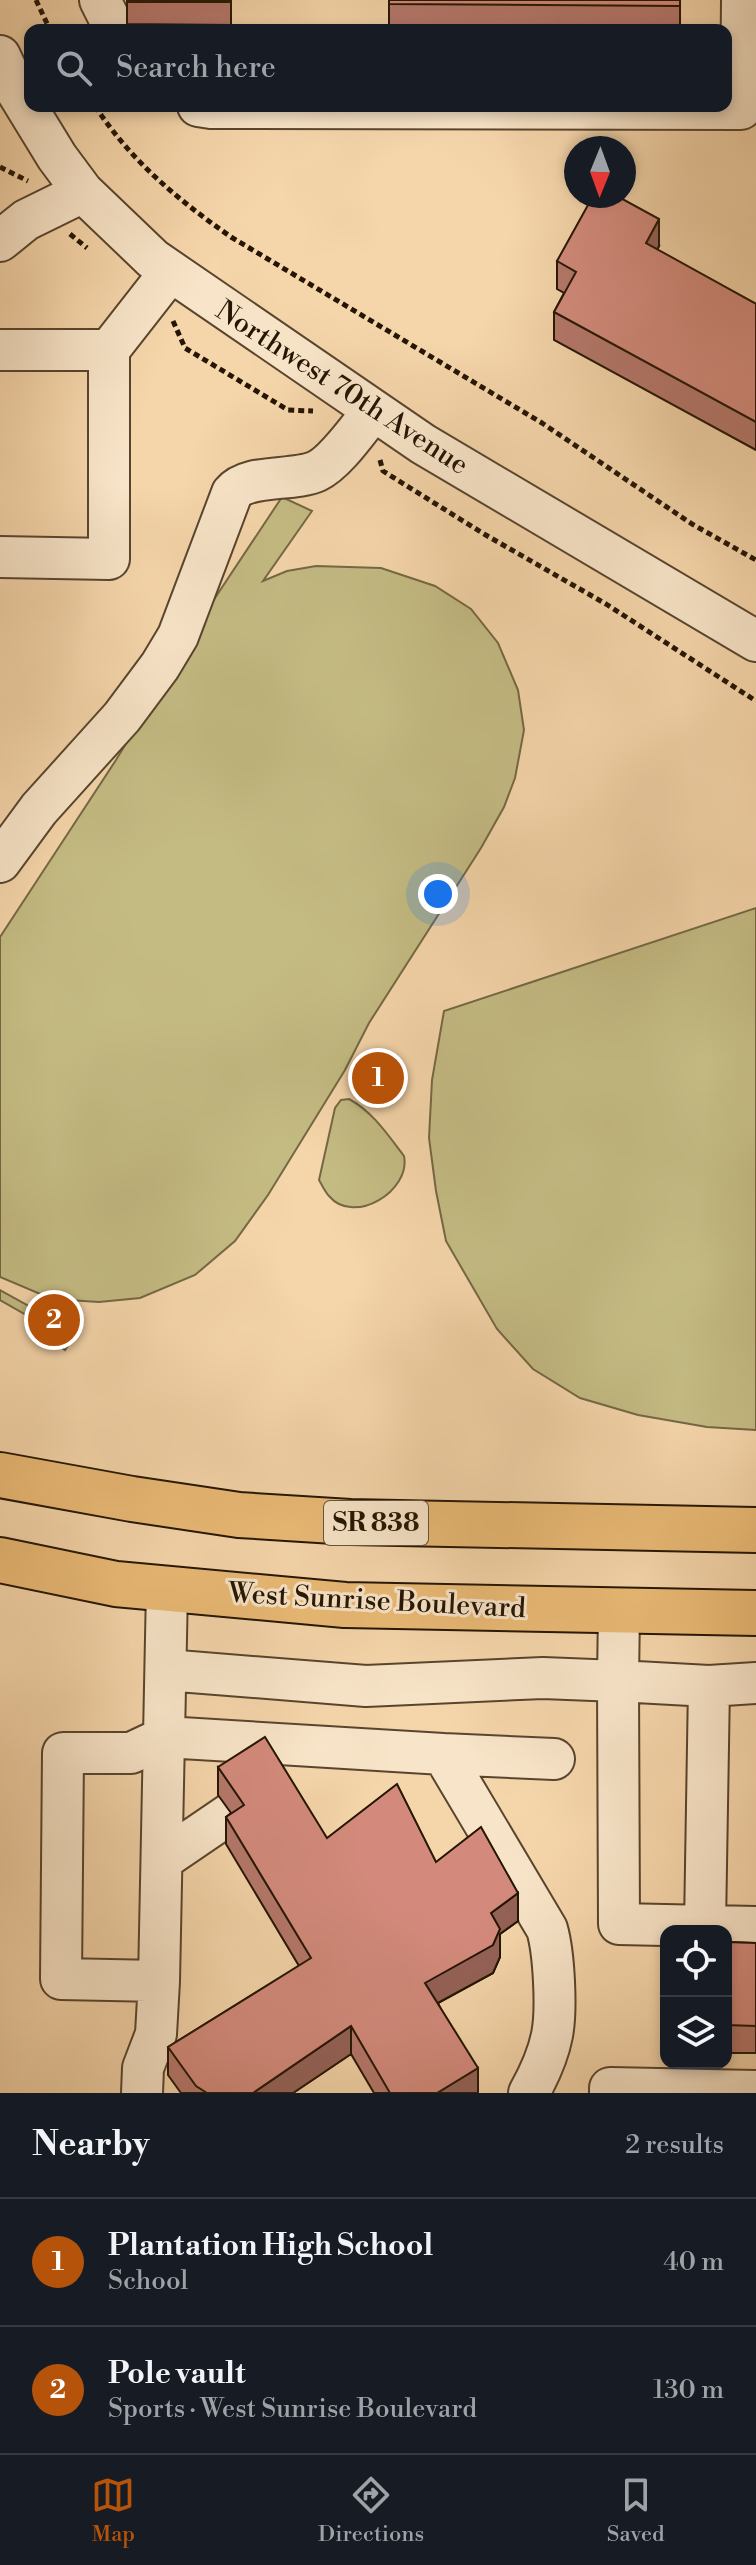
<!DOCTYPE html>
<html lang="en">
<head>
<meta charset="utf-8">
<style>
	:root { --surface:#171b24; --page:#242831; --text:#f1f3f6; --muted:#9ea1a6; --line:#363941; --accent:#b45309 }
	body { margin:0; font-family:"Libre Bodoni",serif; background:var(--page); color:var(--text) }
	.controls { position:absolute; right:24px; bottom:24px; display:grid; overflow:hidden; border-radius:16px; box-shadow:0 4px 12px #0003 }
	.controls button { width:72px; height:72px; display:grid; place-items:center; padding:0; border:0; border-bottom:2px solid var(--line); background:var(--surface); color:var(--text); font:40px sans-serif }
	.compass { position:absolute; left:564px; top:136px; width:72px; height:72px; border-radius:50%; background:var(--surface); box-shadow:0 4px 12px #0003; rotate:181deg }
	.you { position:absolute; left:438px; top:894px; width:28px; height:28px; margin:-20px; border:6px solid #fff; border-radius:50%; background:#1a73e8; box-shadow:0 0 0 12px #1a73e833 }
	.badge { display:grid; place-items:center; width:52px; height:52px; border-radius:50%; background:var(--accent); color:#fff; font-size:26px; font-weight:700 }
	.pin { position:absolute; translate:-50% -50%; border:4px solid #fff; box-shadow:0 2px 8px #0006 }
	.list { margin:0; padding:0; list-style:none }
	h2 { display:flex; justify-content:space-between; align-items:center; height:104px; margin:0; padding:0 32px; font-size:34px }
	h2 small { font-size:26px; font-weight:400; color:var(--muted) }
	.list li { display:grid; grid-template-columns:52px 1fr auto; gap:24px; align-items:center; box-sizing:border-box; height:128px; padding:0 32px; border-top:2px solid var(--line) }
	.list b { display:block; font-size:30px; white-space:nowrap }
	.list p { margin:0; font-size:26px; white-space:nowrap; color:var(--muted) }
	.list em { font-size:26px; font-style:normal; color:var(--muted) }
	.icon { flex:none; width:44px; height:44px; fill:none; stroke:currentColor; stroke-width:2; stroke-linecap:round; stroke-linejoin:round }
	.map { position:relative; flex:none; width:756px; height:2093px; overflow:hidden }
	.search { position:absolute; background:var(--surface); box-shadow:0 4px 12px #0003; left:24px; right:24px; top:24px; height:88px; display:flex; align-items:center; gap:20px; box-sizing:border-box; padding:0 28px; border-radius:16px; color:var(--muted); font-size:30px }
	.sheet { height:360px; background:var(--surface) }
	nav { display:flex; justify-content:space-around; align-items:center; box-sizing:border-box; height:112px; border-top:2px solid var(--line); background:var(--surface); font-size:22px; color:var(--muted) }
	nav a { display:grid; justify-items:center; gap:4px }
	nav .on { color:var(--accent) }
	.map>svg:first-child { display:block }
</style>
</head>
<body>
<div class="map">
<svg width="756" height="2093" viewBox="0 0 756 2093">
	<rect width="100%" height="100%" fill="#f5d5aa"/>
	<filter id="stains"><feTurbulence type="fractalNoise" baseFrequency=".0025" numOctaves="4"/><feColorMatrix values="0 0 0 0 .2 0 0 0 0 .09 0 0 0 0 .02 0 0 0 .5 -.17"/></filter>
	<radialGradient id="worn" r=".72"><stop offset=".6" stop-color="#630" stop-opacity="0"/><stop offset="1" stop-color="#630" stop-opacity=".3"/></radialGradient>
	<path fill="#c4bb83" stroke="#746844" stroke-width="2" d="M282 497 312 511 263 581 287 571 316 566 381 568 435 586 471 609 498 643 518 690 524 730 515 778 504 807 481 848 369 1023 345 1070 268 1195 235 1241 195 1275 140 1298 99 1302 52 1299 0 1277V937L116 760 209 607Z
		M756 908V1430L707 1427 638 1415 580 1398 533 1369 497 1329 446 1241 436 1191 429 1138 432 1080 444 1011Z
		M349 1099C372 1111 388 1135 404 1156 411 1191 354 1226 329 1196 325 1192 322 1185 319 1180L335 1108 341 1100Z
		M0 1290 47 1316 53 1309 81 1325 65 1350 38 1331 42 1324 0 1300Z"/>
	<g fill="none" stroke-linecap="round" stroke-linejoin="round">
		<g stroke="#58452e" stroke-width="44">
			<path id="minor" d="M100 0 115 30
				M0 56 16 90 57 157 83 192 153 259 423 444 756 641
				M198 106 211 108 741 109 742 0
				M0 241 26 220 83 192
				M0 350H109
				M0 557 109 559V350L170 272
				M0 862 39 809 122 717 160 666 178 636 232 493C248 473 293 482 317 471 336 462 359 428 373 411
				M166 1670 366 1686 543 1678 618 1681 619 1610
				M756 1683 709 1686 618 1681 619 1924 756 1927
				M443 1754 554 1759
				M162 1860 231 1813
				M705 1926 709 1686
				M159 1981 61 1979 63 1753H131L165 1737 443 1754 547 1929C554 1953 557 2010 552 2035 548 2056 539 2075 529 2093
				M142 2093 143 2068 156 2034 159 1981 167 1589
				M610 2093V2088L756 2091"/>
		</g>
		<g stroke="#241504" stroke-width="48">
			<path id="highway" d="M0 1475 132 1499 239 1515 350 1522 756 1530
				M0 1560 116 1584 345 1605 756 1613"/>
		</g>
		<path stroke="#241504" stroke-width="5" stroke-dasharray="6 4" stroke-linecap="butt" d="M36 0 50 30
			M95 106C132 162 177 199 231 237L542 423 692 524 756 560
			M0 167 28 181
			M70 234 87 248
			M173 321 185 348 288 410 313 411
			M380 460 383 471 484 534 606 604 756 701"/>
		<use href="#minor" stroke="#f8e4c8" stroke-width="40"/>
		<use href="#highway" stroke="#eaba75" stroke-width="44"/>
	</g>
	<path fill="#b5776b" stroke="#241504" stroke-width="2" d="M127 0H231V25L127 24Z
		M389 0H680V30H389Z
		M659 246 657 250 756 304V450L554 340V312L564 293 557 289V261Z
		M218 1767 327 1838 436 1862 518 1921 500 1934V1957L493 1973 438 2003 478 2093H374L351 2054 293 2093H181L168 2075V2047L299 1966 226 1844V1817L231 1813 218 1795Z
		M726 1942 756 1943V2053H726Z"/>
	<path fill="#946157" stroke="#241504" stroke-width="2" d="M659 219V246L646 271V243Z
		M518 1893V1921L500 1934V1957L493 1973 425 2010V1983L491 1913Z
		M351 2026V2054L293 2093H253Z
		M478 2068V2093H437Z"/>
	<path fill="#d38a7c" stroke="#241504" stroke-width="2" d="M127 0H231V2H127Z
		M389 0H680V6L389 4Z
		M593 196H617L659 219 646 243 756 304V422L554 312 576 272 557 261Z
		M265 1737 327 1838 397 1784 436 1862 481 1827 518 1893 491 1913 500 1929 493 1945 425 1983 478 2068 437 2093H390L351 2026 253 2093H207L196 2086 168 2047 311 1958 226 1817 244 1805 218 1767Z
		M726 1942 756 1943V2026L726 2025Z"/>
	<g text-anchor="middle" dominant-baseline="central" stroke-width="6" stroke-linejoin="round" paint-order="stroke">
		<rect fill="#f8e4c8" stroke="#64533f" stroke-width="2" x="324" y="1501" width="104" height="44" rx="6"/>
		<g font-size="26" font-weight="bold" fill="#241504">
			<text x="376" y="1523">SR 838</text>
		</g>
		<g font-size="28" fill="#241504" stroke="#f8e4c8">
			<text transform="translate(342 388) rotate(33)">Northwest 70th Avenue</text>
			<text transform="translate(377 1601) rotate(3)">West Sunrise Boulevard</text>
		</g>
	</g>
	<rect width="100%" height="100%" filter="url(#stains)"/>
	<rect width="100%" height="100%" fill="url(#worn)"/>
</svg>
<div class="controls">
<button><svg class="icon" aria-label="locate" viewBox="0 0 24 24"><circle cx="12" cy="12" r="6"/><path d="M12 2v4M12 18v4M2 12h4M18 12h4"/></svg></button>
<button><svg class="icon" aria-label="layers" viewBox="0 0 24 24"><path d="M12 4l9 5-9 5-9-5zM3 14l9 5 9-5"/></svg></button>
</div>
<svg class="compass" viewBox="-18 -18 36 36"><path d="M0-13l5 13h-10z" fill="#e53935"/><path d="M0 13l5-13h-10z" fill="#9ea1a6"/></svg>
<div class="you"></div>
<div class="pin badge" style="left:378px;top:1078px">1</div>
<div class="pin badge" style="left:54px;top:1320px">2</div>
<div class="search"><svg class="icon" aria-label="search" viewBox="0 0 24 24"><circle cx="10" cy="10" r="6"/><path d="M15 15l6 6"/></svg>Search here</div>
</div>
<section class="sheet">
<h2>Nearby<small>2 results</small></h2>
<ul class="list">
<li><span class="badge">1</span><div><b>Plantation High School</b><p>School</p></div><em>40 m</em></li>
<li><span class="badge">2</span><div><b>Pole vault</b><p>Sports · West Sunrise Boulevard</p></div><em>130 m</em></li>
</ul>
</section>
<nav>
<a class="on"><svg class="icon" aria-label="map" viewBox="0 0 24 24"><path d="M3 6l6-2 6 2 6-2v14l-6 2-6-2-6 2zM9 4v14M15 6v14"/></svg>Map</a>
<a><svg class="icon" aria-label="directions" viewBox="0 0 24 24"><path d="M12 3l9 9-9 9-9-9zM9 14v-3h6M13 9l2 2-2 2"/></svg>Directions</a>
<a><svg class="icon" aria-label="saved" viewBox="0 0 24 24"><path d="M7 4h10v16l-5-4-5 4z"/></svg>Saved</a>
</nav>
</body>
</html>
